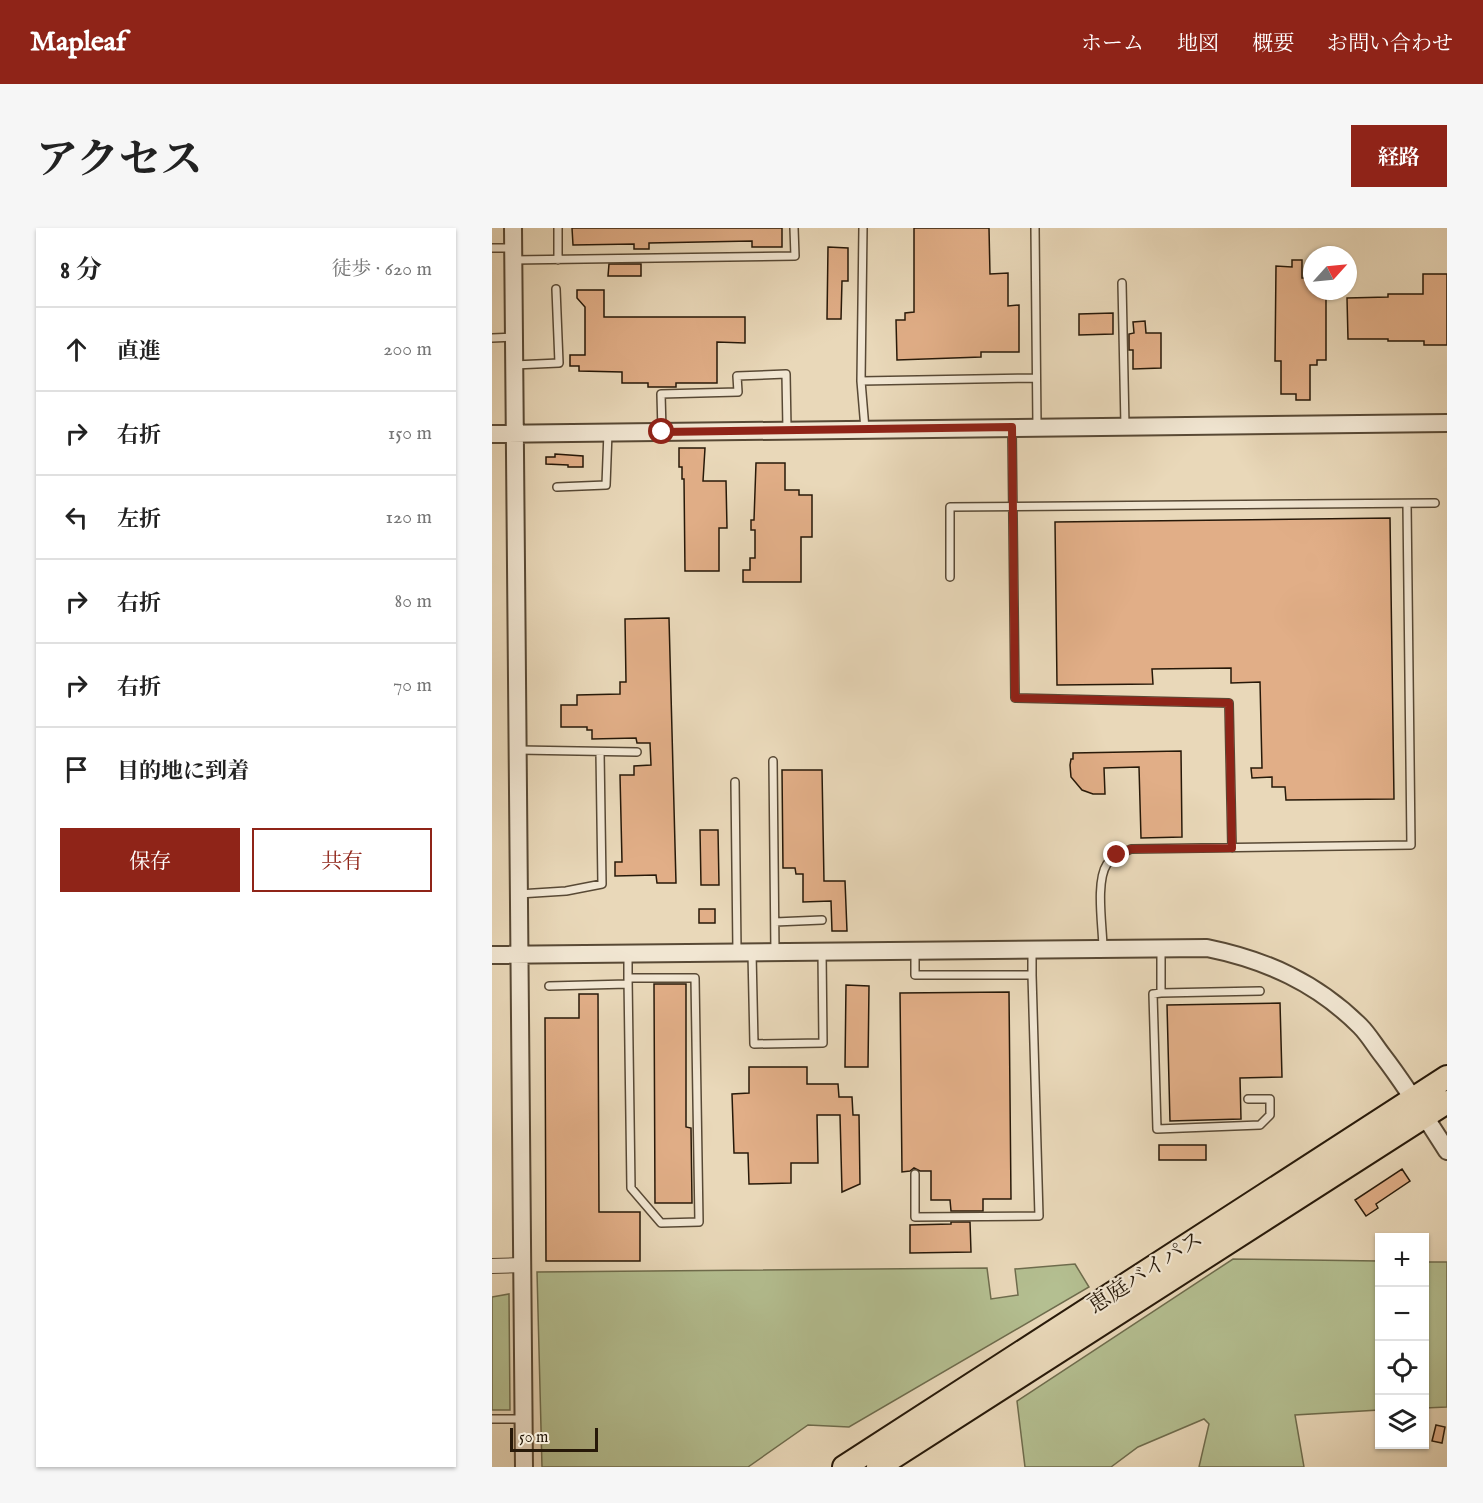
<!DOCTYPE html>
<html lang="ja">
<head>
<meta charset="utf-8">
<style>
	:root { --surface:#fff; --page:#f6f6f6; --text:#222; --muted:#767676; --line:#e0e0e0; --accent:#8f2418 }
	body { margin:0; font-family:"IM FELL English","Noto Serif JP",serif; background:var(--page); color:var(--text) }
	.controls { position:absolute; right:18px; bottom:18px; display:grid; overflow:hidden; border-radius:0px; box-shadow:0 2px 4px #0004 }
	.controls button { width:54px; height:54px; display:grid; place-items:center; padding:0; border:0; border-bottom:2px solid var(--line); background:var(--surface); color:var(--text); font:30px sans-serif }
	.compass { position:absolute; left:811px; top:18px; width:54px; height:54px; border-radius:50%; background:var(--surface); box-shadow:0 2px 4px #0004; rotate:63deg }
	.scale { position:absolute; left:18px; bottom:15px; width:88px; box-sizing:border-box; padding-left:6px; border:3px solid #271909; border-top:0; font-size:16px; line-height:21px; white-space:nowrap; color:#271909; -webkit-text-stroke:4px #f1e6d2; paint-order:stroke }
	.stop { position:absolute; width:18px; height:18px; margin:-14px; border:4px solid #8f2418; border-radius:50%; background:#fff }
	.stop.end { background:#8f2418; border-color:#fff; box-shadow:0 2px 6px #0008 }
	.list { margin:0; padding:0; list-style:none }
	h2 { display:flex; justify-content:space-between; align-items:center; height:78px; margin:0; padding:0 24px; font-size:26px }
	h2 small { font-size:20px; font-weight:400; color:var(--muted) }
	.list li { display:grid; grid-template-columns:39px 1fr auto; gap:18px; align-items:center; box-sizing:border-box; height:84px; padding:0 24px; border-top:2px solid var(--line) }
	.list b { display:block; font-size:22px; white-space:nowrap }
	.list em { font-size:20px; font-style:normal; color:var(--muted) }
	.actions { display:flex; gap:12px; padding:18px 24px }
	.actions a { flex:1; padding:14px 0; border:2px solid var(--accent); border-radius:0px; text-align:center; font-size:21px; color:var(--accent) }
	.actions .main { background:var(--accent); color:#fff }
	.icon { flex:none; width:33px; height:33px; fill:none; stroke:currentColor; stroke-width:2; stroke-linecap:round; stroke-linejoin:round }
	.map { position:relative; flex:none; width:955px; height:1239px; overflow:hidden; border-radius:0px }
	header { display:flex; align-items:center; gap:36px; box-sizing:border-box; height:84px; padding:0 30px; background:var(--accent); color:#fff }
	header strong { font-size:28px }
	nav { display:flex; gap:33px; margin-inline-start:auto; font-size:21px }
	.intro { display:flex; align-items:center; justify-content:space-between; box-sizing:border-box; height:144px; padding:0 36px }
	h1 { margin:0; font-size:42px }
	.button { padding:15px 27px; border-radius:0px; background:var(--accent); color:#fff; font-size:21px; font-weight:700 }
	main { display:flex; gap:36px; padding:0 36px }
	aside { flex:1; background:var(--surface); border-radius:0px; box-shadow:0 2px 4px #0004 }
	.map>svg:first-child { display:block }
</style>
</head>
<body>
<header>
<strong>Mapleaf</strong>
<nav><a>ホーム</a><a>地図</a><a>概要</a><a>お問い合わせ</a></nav>
</header>
<div class="intro"><h1>アクセス</h1><a class="button">経路</a></div>
<main>
<aside>
<h2>8 分<small>徒歩 · 620 m</small></h2>
<ul class="list">
<li><svg class="icon" aria-label="ahead" viewBox="0 0 24 24"><path d="M12 20V5M6 11l6-6 6 6"/></svg><div><b>直進</b></div><em>200 m</em></li>
<li><svg class="icon" aria-label="right" viewBox="0 0 24 24"><path d="M7 20v-9h11M14 6l5 5-5 5"/></svg><div><b>右折</b></div><em>150 m</em></li>
<li><svg class="icon" aria-label="left" viewBox="0 0 24 24"><path d="M17 20v-9H6M10 6l-5 5 5 5"/></svg><div><b>左折</b></div><em>120 m</em></li>
<li><svg class="icon" aria-label="right" viewBox="0 0 24 24"><path d="M7 20v-9h11M14 6l5 5-5 5"/></svg><div><b>右折</b></div><em>80 m</em></li>
<li><svg class="icon" aria-label="right" viewBox="0 0 24 24"><path d="M7 20v-9h11M14 6l5 5-5 5"/></svg><div><b>右折</b></div><em>70 m</em></li>
<li><svg class="icon" aria-label="arrive" viewBox="0 0 24 24"><path d="M6 21V4h12l-3 4 3 4H6"/></svg><div><b>目的地に到着</b></div></li>
</ul>
<div class="actions"><a class="main">保存</a><a>共有</a></div>
</aside>
<div class="map">
<svg width="955" height="1239" viewBox="0 0 955 1239">
	<rect width="100%" height="100%" fill="#e9d8b9"/>
	<filter id="stains"><feTurbulence type="fractalNoise" baseFrequency=".00333" numOctaves="4"/><feColorMatrix values="0 0 0 0 .2 0 0 0 0 .09 0 0 0 0 .02 0 0 0 .5 -.17"/></filter>
	<radialGradient id="worn" r=".72"><stop offset=".6" stop-color="#630" stop-opacity="0"/><stop offset="1" stop-color="#630" stop-opacity=".3"/></radialGradient>
	<path fill="#b4bf91" stroke="#6e6c4d" stroke-width="1.5" d="M741 1031 887 1033V1182L803 1187 812 1239H707L717 1196 712 1191 646 1219 619 1239H533L525 1173Z
		M932 1034H955V1179L933 1180Z
		M583 1036 597 1059 357 1199 316 1197 256 1239H50L45 1044 495 1040 499 1071 526 1067 523 1041Z
		M17 1066 18 1182H0V1069Z"/>
	<path fill="#e1ae87" stroke="#271909" stroke-width="1.5" d="M80 0H290V19H260V13L157 15V21H142V16L81 17Z
		M422 0H497L498 46 516 45V78L527 77V124H489V129L405 132 404 92H413V85L422 84Z
		M336 19 356 20V53H350L349 91H335Z
		M800 32H810V50H820V63H834V132H825V137H818V172H804V166H789V133H783L784 38 800 39Z
		M117 36H149V48H116Z
		M931 46H955V117H932V113H896V111H856L855 70 896 69V66H931Z
		M85 62H112V89H253V115L225 114V155H184V159H156V155H130V144L87 143V138H78V127H93V79L85 70Z
		M621 85V106L587 107V86Z
		M653 93 654 105H669V140L641 141V122H637V106L642 105 641 94Z
		M187 220H213L211 253H234L235 300H227V343H193L192 251H190V239H187Z
		M63 226 91 228V239H76V237L54 236V229H63Z
		M264 235H293V262H307V267H320V309H309V354H251V342H258V330H263V302H259V292H262Z
		M898 290 902 571 794 572 793 559H780V549L760 550 759 540H770L768 454 739 455V440L660 441 661 456 565 457 563 294Z
		M177 390 184 655H165L164 647 123 648V634H130L128 547H142V538L159 537 158 515H145L144 510 100 511V502H95V499H69V477H85V467L128 466V454H134L133 391Z
		M689 523 690 609 649 610 647 539 612 540 613 566H601L590 562 579 549 578 537 579 531H581V525Z
		M290 542H330L332 653H353L355 703H340L339 673 311 674V646H304L303 640H291Z
		M208 602H226L227 657H209Z
		M207 681H223V695H207Z
		M162 756H194V899L199 900 200 975H163Z
		M354 757 377 758 376 839H353Z
		M517 764 519 971H491V983H459L458 972H439V943H428L422 940 418 943 410 944 408 765Z
		M87 766H106L107 984H148V1033H54L53 790H87Z
		M788 775 790 849 748 850 749 891 678 893 675 777Z
		M257 839H315V856H346L347 869H360L361 887H367L368 956 350 964 348 887H325L326 935H299V955L257 956 256 925H242L240 866 257 865Z
		M667 917H714V932H667Z
		M910 941 918 953 884 976 886 980 874 988 863 972Z
		M459 994H478L479 1024 418 1025V997L459 996Z
		M944 1197 953 1199 950 1215 940 1213Z"/>
	<g fill="none" stroke-linecap="round" stroke-linejoin="round">
		<g stroke="#584935" stroke-width="10">
			<path id="service" d="M66 0V32
				M371 0 369 153 373 201
				M543 0 545 198
				M0 20H21
				M21 32 303 28 302 0
				M630 55 633 198
				M0 110 21 109
				M22 137 67 135 64 61
				M369 153 544 150
				M520 202 523 470 737 475 740 620
				M170 203 169 166 246 164 245 148 294 146 295 201
				M65 259 114 257 116 204
				M458 349V279L943 275
				M27 522 145 524
				M281 533 283 724
				M243 554 245 723
				M27 666 74 663 110 656 108 524
				M283 694 330 692
				M611 721C611 700 603 654 615 636 621 628 630 625 639 621L919 617 915 276
				M669 721V765L768 763
				M423 723V747H540V722
				M260 725 262 816 331 815 330 724
				M136 726V750L139 960 169 995 207 994 203 750H136
				M57 758 136 756
				M669 765 661 766 665 901 768 897 778 887V871H756
				M423 946V989L547 988 540 747
				M0 1191H30"/>
		</g>
		<g stroke="#584935" stroke-width="16">
			<path id="minor" d="M0 1038 30 1037"/>
		</g>
		<g stroke="#584935" stroke-width="20">
			<path id="tertiary" d="M21 0 32 1239
				M0 206 955 195
				M0 727 715 720C774 732 825 755 868 798 877 807 883 818 891 828 914 858 934 890 955 923"/>
		</g>
		<g stroke="#271909" stroke-width="26">
			<path id="trunk" d="M352 1239 955 849
				M386 1239 955 874"/>
		</g>
		<use href="#service" stroke="#f1e6d2" stroke-width="7"/>
		<use href="#minor" stroke="#f1e6d2" stroke-width="14"/>
		<use href="#tertiary" stroke="#f1e6d2" stroke-width="16"/>
		<use href="#trunk" stroke="#e9d8b9" stroke-width="22"/>
	</g>
	<g fill="none" stroke-linecap="round" stroke-linejoin="round">
		<path stroke="#8f2418" stroke-width="8" d="M170 204 520 199 523 470 737 475 740 620 639 621 625 627"/>
	</g>
	<g text-anchor="middle" dominant-baseline="central" stroke-width="4.5" stroke-linejoin="round" paint-order="stroke">
		<g font-size="22" fill="#271909" stroke="#f1e6d2">
			<text transform="translate(654 1045) rotate(-33)">恵庭バイパス</text>
		</g>
	</g>
	<rect width="100%" height="100%" filter="url(#stains)"/>
	<rect width="100%" height="100%" fill="url(#worn)"/>
</svg>
<div class="controls">
<button>+</button>
<button>−</button>
<button><svg class="icon" aria-label="locate" viewBox="0 0 24 24"><circle cx="12" cy="12" r="6"/><path d="M12 2v4M12 18v4M2 12h4M18 12h4"/></svg></button>
<button><svg class="icon" aria-label="layers" viewBox="0 0 24 24"><path d="M12 4l9 5-9 5-9-5zM3 14l9 5 9-5"/></svg></button>
</div>
<svg class="compass" viewBox="-18 -18 36 36"><path d="M0-13l5 13h-10z" fill="#e53935"/><path d="M0 13l5-13h-10z" fill="#767676"/></svg>
<div class="scale">50 m</div>
<div class="stop" style="left:170px;top:204px"></div>
<div class="stop end" style="left:625px;top:627px"></div>
</div>
</main>
</body>
</html>
